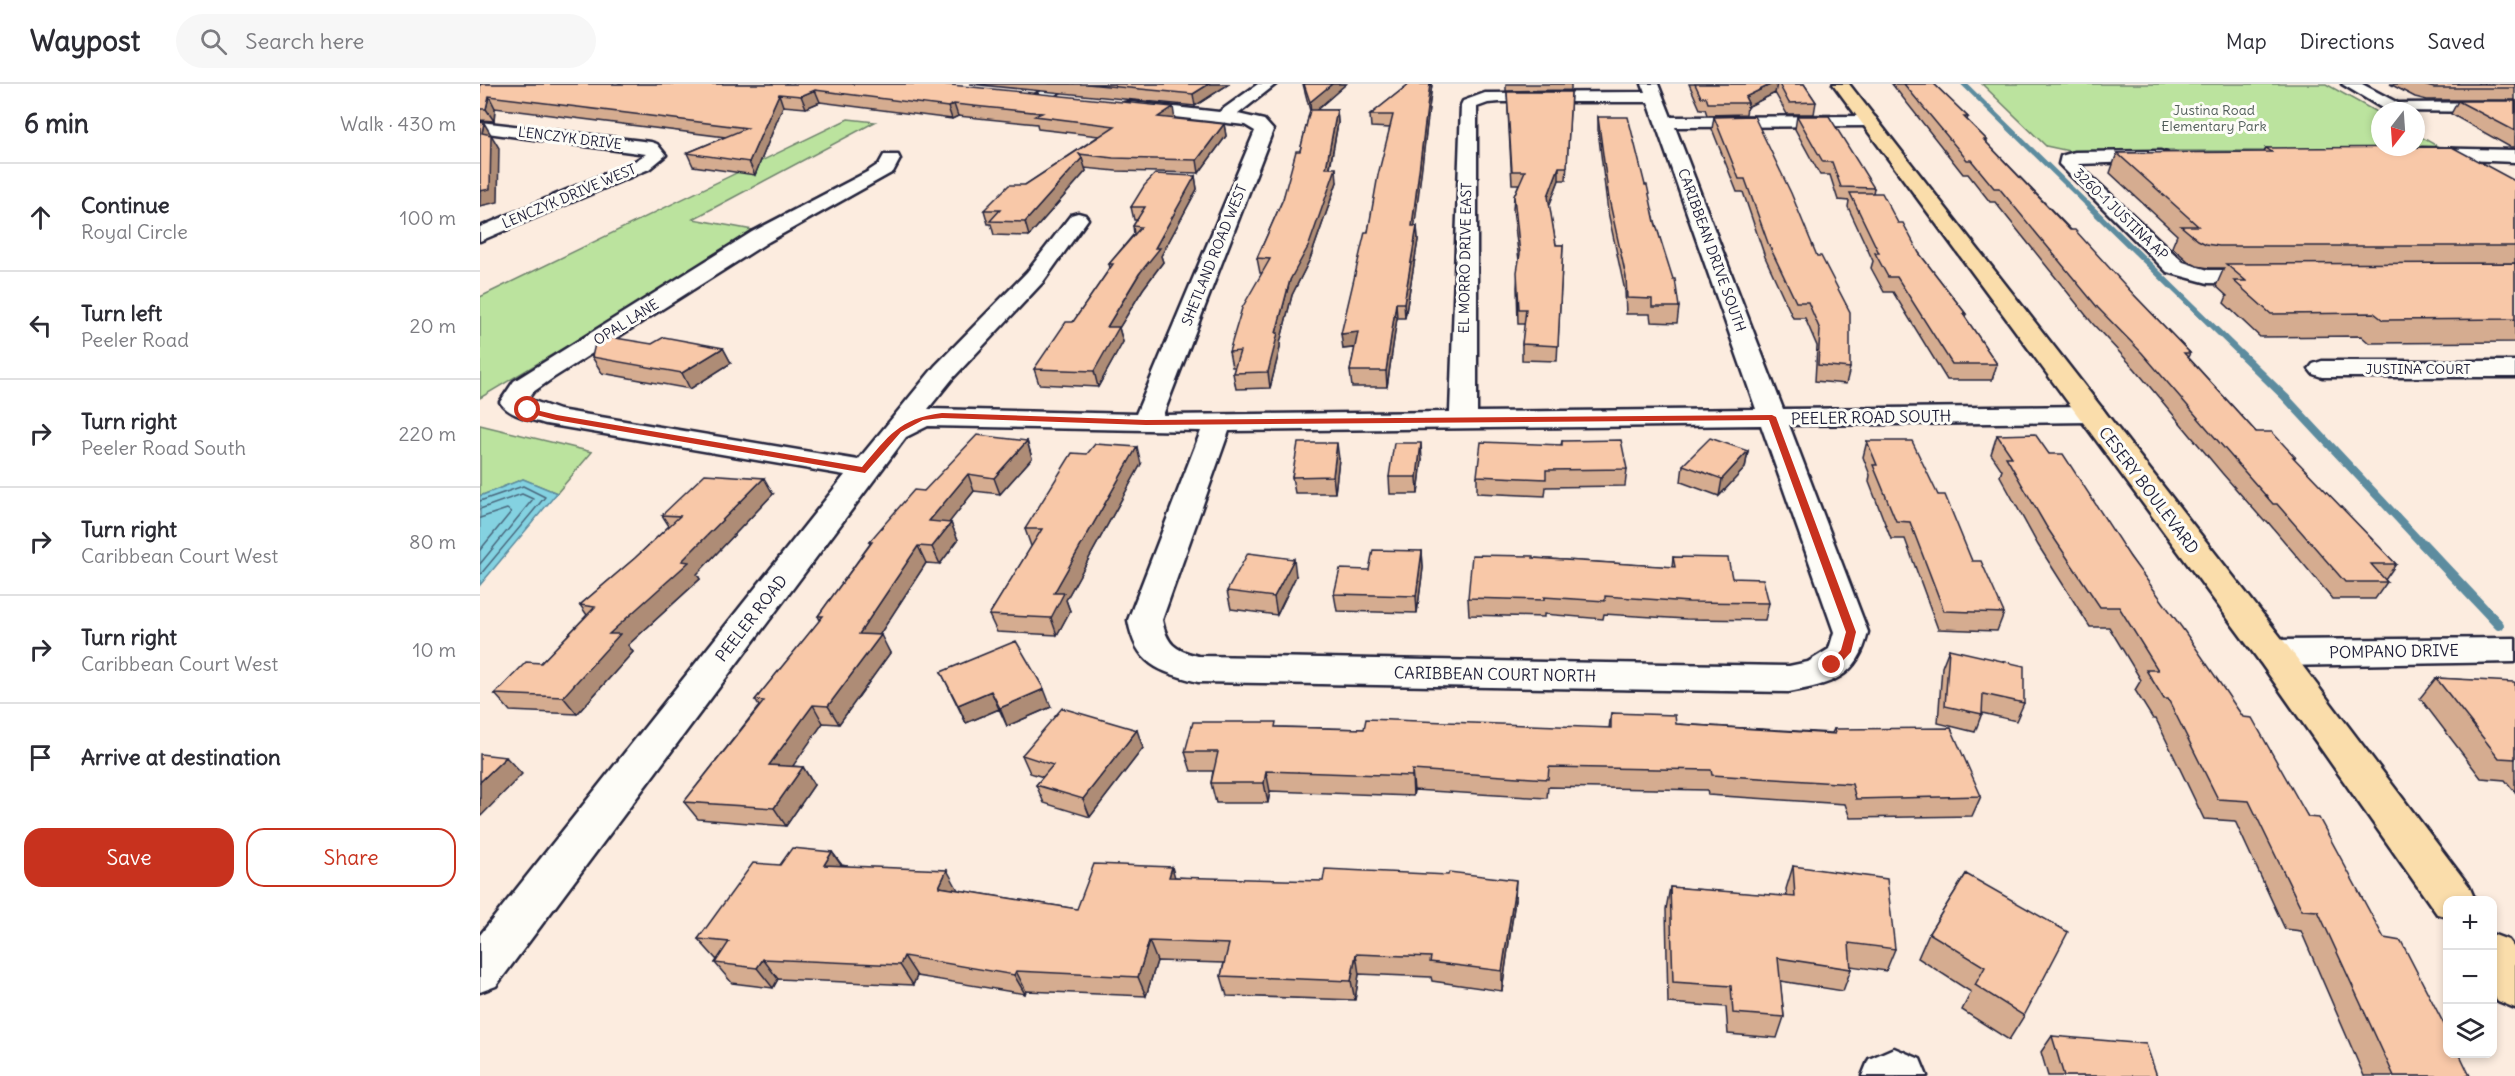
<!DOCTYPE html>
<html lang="en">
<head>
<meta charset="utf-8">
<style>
	:root { --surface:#fff; --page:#f7f7f7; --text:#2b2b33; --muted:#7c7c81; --line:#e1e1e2; --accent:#c8321e }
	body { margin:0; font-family:Delius,sans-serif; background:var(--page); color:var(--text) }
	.controls { position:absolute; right:18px; bottom:18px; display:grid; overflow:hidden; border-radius:12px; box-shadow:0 3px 9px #0003 }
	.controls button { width:54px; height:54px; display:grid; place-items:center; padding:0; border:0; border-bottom:2px solid var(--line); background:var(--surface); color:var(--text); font:30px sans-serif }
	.compass { position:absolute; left:1891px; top:18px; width:54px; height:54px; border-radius:50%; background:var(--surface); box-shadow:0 3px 9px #0003; rotate:197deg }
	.stop { position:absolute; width:18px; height:18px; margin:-14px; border:4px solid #c8321e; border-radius:50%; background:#fff }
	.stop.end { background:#c8321e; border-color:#fff; box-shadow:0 2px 6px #0008 }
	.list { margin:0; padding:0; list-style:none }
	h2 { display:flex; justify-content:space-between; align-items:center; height:78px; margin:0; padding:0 24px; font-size:26px }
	h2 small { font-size:20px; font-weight:400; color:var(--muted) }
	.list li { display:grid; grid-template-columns:39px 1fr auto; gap:18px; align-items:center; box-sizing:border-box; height:108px; padding:0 24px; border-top:2px solid var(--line) }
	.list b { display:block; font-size:22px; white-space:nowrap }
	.list p { margin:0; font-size:20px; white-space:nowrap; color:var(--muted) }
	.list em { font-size:20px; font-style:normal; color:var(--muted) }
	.actions { display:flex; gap:12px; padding:18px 24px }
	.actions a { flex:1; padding:14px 0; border:2px solid var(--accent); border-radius:18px; text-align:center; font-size:21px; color:var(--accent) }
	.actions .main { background:var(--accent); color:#fff }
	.icon { flex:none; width:33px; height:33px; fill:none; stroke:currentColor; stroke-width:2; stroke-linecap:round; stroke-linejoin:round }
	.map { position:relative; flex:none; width:2035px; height:992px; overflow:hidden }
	header { display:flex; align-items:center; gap:36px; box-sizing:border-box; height:84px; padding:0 30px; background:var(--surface); border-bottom:2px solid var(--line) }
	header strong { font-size:28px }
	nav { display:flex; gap:33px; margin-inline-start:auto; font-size:21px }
	.search { width:420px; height:54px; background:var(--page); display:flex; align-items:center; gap:15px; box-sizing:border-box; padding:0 21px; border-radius:33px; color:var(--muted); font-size:22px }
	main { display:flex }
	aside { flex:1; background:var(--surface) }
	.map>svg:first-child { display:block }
</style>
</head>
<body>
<header>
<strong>Waypost</strong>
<div class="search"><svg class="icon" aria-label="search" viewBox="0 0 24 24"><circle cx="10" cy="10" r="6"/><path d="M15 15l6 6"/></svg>Search here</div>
<nav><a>Map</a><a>Directions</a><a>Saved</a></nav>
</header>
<main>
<aside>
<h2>6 min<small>Walk · 430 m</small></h2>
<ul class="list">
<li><svg class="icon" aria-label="ahead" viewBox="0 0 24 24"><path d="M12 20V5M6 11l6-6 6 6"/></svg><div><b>Continue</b><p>Royal Circle</p></div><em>100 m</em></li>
<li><svg class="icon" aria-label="left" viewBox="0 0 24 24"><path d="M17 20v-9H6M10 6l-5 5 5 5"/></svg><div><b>Turn left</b><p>Peeler Road</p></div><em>20 m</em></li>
<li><svg class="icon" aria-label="right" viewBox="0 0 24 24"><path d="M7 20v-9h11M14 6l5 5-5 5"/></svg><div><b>Turn right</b><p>Peeler Road South</p></div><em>220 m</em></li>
<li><svg class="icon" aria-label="right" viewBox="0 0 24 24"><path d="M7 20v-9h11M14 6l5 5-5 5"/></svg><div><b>Turn right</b><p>Caribbean Court West</p></div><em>80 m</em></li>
<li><svg class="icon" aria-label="right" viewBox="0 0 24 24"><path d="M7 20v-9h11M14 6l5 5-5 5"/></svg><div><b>Turn right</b><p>Caribbean Court West</p></div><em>10 m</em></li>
<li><svg class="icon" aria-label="arrive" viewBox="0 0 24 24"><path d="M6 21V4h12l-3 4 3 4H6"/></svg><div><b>Arrive at destination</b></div></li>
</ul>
<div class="actions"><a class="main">Save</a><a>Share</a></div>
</aside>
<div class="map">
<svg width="2035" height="992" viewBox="0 0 2035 992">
	<rect width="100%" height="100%" fill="#fcecdf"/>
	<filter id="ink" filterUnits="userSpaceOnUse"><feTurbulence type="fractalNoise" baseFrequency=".0167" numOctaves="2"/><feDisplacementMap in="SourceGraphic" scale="12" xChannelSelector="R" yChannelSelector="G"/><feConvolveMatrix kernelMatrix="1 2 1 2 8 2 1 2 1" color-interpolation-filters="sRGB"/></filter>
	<g filter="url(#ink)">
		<path fill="#bbe39e" stroke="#6e826c" stroke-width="1.5" d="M1502 0H1846L1900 30V63H1936V50L1966 67H1589L1566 62Z
			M368 35 395 38 213 135 278 147 0 314V213Z
			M0 341 112 368 77 409 43 395 0 412Z"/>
		<path fill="#84d2e1" stroke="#5d8c9f" stroke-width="1.5" d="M43 395 77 409 0 501V412Z"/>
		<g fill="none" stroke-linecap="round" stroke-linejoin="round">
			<path stroke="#49687d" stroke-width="1.5" d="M0 417 43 402 65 413 0 491
				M0 425 42 410 53 415 0 480
				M0 434 27 425 31 428 0 466"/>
			<path stroke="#5d8c9f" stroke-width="5" d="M1484 0 1608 121"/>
			<path stroke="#5d8c9f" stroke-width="6" d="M1607 120 1763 272"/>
			<path stroke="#5d8c9f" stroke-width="8" d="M1761 270 1805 313 1943 461"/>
			<path stroke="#5d8c9f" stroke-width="10" d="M1942 459 2019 541"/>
			<g stroke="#22223b" stroke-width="5">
				<path id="minor" d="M572 0H592L564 18H552L550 14Z
					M778 0H796L758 30 784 36 793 46 683 331 970 328 981 21 983 17 1005 9 1165 8 1162 0H1178L1191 33 1389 32 1395 33 1398 37 1395 41 1389 42 1195 43 1303 325 1612 322 1622 324 1626 330 1622 336 1612 338 1309 341 1388 548C1378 594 1351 600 1309 608L718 598C678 587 656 581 648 536L721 347 448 342 426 353 16 902 0 908V851L365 391 66 340C50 335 29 332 20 318L34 297 272 148 387 88 399 80 404 71H418L420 75 413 88 288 158 73 294 53 308 48 315 79 326 378 376 455 282 547 188 591 131 598 129 605 131 608 135 563 198 473 294 448 325 656 330 775 47 765 41 650 28 644 27 642 23 644 19 650 18 739 28ZM1020 18H1168L1276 325 997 328V23L1008 19ZM1281 341 1354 548 1349 565 1328 578 1309 582 718 572C694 566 687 560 682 536L749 347Z
					M1862 0H1882L1918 19 2035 18V28L1907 27Z
					M0 38 171 58 177 60 186 71 169 85 0 157V143L155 77 166 70 0 48Z
					M1942 64 2035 66V78L1935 74 1933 70 1935 66Z
					M1680 67 1687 69 1689 73 1687 77 1598 80 1703 178 1728 186H1784L1792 188 1795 193 1792 198 1784 200 1728 199 1687 188 1579 80 1581 72 1595 68Z
					M1842 277H2035V293H1842L1833 290 1829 285 1833 280Z
					M2035 554V578L1793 582 1780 578 1775 569 1780 560 1793 556Z
					M1414 964 1440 975 1447 992H1382L1389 975Z"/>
			</g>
			<g stroke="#22223b" stroke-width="5">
				<path id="major" d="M1353 0H1369L1806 560 1989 802 1995 816H1968V833L1957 830 1780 578Z
					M2012 850 2028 856 2035 865V924L2018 917 2012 909Z"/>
			</g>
			<use href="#minor" fill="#fdfcf7" fill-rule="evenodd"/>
			<use href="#major" fill="#faddab" fill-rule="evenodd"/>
		</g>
		<path fill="#d5ac90" stroke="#22223b" stroke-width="1.5" d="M0 0H461L695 35 744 40 746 52 719 89 636 87 605 84 606 87 549 152 514 151 511 140H508L504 126 545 101 619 52 558 45 557 40 478 32 472 35 340 18 326 24 303 22 275 91 213 82 207 69 245 53 15 24 14 37 0 36Z
			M490 0H749L715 22Z
			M823 0H866L836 26H857L858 39 850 84 857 98 830 175 812 211 800 259V264L790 304 756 305 753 289 755 283H752L749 268 782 189H780L777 174 803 115 820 67 830 27Z
			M929 0H952L934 142H937L938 156 925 234H917L907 303H872L870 287 875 264 863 265 888 148 910 44 891 43 890 31Z
			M1026 0H1091V6L1026 7Z
			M1209 0H1324L1336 18 1334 30H1307L1295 9 1267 23 1266 30 1227 31 1225 25H1220Z
			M1412 0H1454L1488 33 1487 36 1507 56V59L1710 269 1708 273 1776 348 1815 373 1814 375 1916 480 1905 496 1907 498 1895 515H1853L1787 437H1784L1742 389 1655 285 1613 240 1515 118H1510L1488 90H1483Z
			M1910 0H2035V16H1947L1935 13Z
			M1027 8H1091L1086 96H1079L1069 121 1076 161H1083L1077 277 1042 276V260L1045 240H1038L1037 203 1039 177 1033 125 1034 112 1039 100H1032Z
			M1978 17H2035V63H2030L1971 30Z
			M1317 32 1394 104 1393 109 1418 139 1439 169 1486 230 1485 233 1517 280 1512 296H1467L1413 208H1404L1391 184 1393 177 1368 123 1369 117 1358 116 1350 91H1340L1315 45Z
			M1118 33 1165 101 1199 223 1197 239 1171 238 1170 230H1146L1145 207 1128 128 1118 46Z
			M1234 33 1370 284 1366 300 1335 297 1337 262 1325 234H1313L1285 173 1263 108H1257L1232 45Z
			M1786 64 2035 97V258L1889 259 1881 252 1780 253 1744 219 1747 212 1736 202 1744 184H1729L1717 182 1709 178 1692 163 1697 151 1630 89 1637 69 1784 68Z
			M715 92 717 105 681 172 683 178 663 205 639 244 643 258 618 303 559 300 554 285 593 238 630 184 629 180 654 150 653 142 657 136H654L651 123Z
			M172 260 243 264 251 279 210 305 122 289 112 273Z
			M1517 351 1569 370 1650 473 1828 733 1990 992H1884L1821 847 1805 845 1755 737 1724 735 1676 635H1673L1655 606 1661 596 1629 543H1610L1558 461 1520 392 1522 386 1511 370Z
			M547 357 552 374 520 410 494 407 469 438 471 439 478 456 460 480 446 479 399 551 410 569 359 640 343 639 312 682 323 683 334 701 306 742 218 735 204 718 279 622 275 616 340 536 338 532 390 460 389 458 444 407Z
			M1082 357 1147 385 1145 402 1066 403 1065 412 997 409V392L1081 361Z
			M1387 357 1458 411 1492 477 1524 529 1517 547 1458 545 1425 455H1411L1389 398 1390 391 1383 373Z
			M1268 367 1265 384 1239 412 1201 398 1203 381Z
			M859 375 855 409H815L812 393Z
			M942 376 938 410H910L909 393Z
			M661 380 586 516 590 527 577 551 517 548 509 531 552 462H551L545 445Z
			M293 410 217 490 220 495 148 561 153 568 97 630 30 627 15 610 61 579 107 531 100 521 155 474 189 442 182 431Z
			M942 467 943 484 937 529 857 527 854 510Z
			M1193 473 1252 494 1289 519 1285 536 1206 535 1124 530 1123 535 1064 530V533L989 531 988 514 1053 474 1192 483Z
			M816 492 797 531 751 525 747 507Z
			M1469 565 1544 619 1536 637 1502 629 1495 648 1458 639 1462 583Z
			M461 588 571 623 527 642 519 625 486 639Z
			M1956 594 2035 599V708L2025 696 2001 694 1940 614Z
			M1131 629 1196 640 1352 649 1354 645 1501 712 1492 732 1370 734 1365 720 1228 711 1227 706 1068 703 1067 714 934 706 933 712 790 707 788 719H736L731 699 733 687H711L705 668 797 643 884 645 1129 644Z
			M663 664 610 733 564 719 556 701 563 693 550 689 542 671Z
			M352 768 362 781 478 806 597 825 695 793 1035 816 1022 907 952 897 951 893 879 890 875 916 747 912 741 892 744 879 677 877 666 912 546 907 545 910 437 892 433 901 298 895 293 904 252 899 235 879 238 875H236L218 855 300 781Z
			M1313 782 1415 865 1406 887 1371 882V885L1363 907 1300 897 1304 933 1297 954 1248 950 1246 923 1188 919 1186 825 1190 803 1307 813 1306 805Z
			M1486 790 1544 932 1529 956 1482 926 1491 908 1438 874 1449 849Z
			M1572 952 1677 992H1568L1561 968Z"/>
		<path fill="#ae8c76" stroke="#22223b" stroke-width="1.5" d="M729 0H749L715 22 713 10Z
			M852 0H866L831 31 830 18Z
			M950 0H952L933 156 932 142Z
			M1292 0H1297L1295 9 1267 23 1268 19 1265 13Z
			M335 6 340 18 326 24 321 12Z
			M299 10 303 22 275 91 269 78Z
			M9 12 15 24 14 37 6 25Z
			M474 20 478 32 472 35 468 23Z
			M693 23 695 36 678 33Z
			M857 26 858 39 847 98 846 84Z
			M4 39 19 64 18 118 0 122 2 49Z
			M744 40 746 52 719 89 717 76Z
			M602 74 606 87 549 152 545 138Z
			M1079 83V96L1068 125V112Z
			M856 84 857 98 830 175 812 211 800 259V264L790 304 788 288 796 249 810 196Z
			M715 92 717 105 681 172 683 178 663 205 639 244 643 258 618 303 614 287 627 243 675 164Z
			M937 142 938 156 925 234 924 219Z
			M916 219 917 234 907 303 906 287Z
			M878 248 879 263 863 265 861 250Z
			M243 264 251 279 210 305 202 289Z
			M547 357 552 374 520 410 514 394Z
			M857 359 859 375 855 409 853 392Z
			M941 359 942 376 938 410 937 393Z
			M657 363 661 380 586 516 590 527 577 551 571 534 574 509Z
			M1268 367 1265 384 1239 412 1242 395Z
			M488 390 494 407 457 454 449 437Z
			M284 394 293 410 217 490 220 495 148 561 153 568 97 630 83 613 129 550Z
			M471 439 478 456 460 480 452 463Z
			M438 462 446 479 389 567 379 550Z
			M942 467 943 484 937 529 936 512Z
			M814 475 816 492 797 531 794 513Z
			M401 551 410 569 359 640 348 622Z
			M564 605 571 623 527 642 520 624Z
			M511 607 519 625 486 639 478 621Z
			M333 621 343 639 301 699 289 681Z
			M657 646 663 664 610 733 603 715Z
			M26 673 42 690 0 733V698Z
			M323 683 334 701 306 742 294 724Z
			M932 686 934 706 933 712 932 692Z
			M786 687 790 707 788 719 784 699Z
			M352 768 366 788 344 781Z
			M692 783 698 804 689 793Z
			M467 786 478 806 459 803Z
			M1036 796 1035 816 1022 907V887Z
			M669 857 677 877 666 912 658 893Z
			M876 870 879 890 875 916 871 897Z
			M424 872 437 892 433 901 420 881Z
			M283 875 298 895 293 904 277 884Z
			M536 887 546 907 545 910 534 891Z"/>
		<path fill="#f8c8a8" stroke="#22223b" stroke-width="1.5" d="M0 0H461L693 23 678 33 744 40 717 76 633 74 599 70 602 74 545 138 510 137 520 126H504L529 101H545L635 42 555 32 562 29 474 20 468 23 335 6 321 12 299 10 269 78 207 69 267 44 9 12 6 25H0Z
			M607 0H729L713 10Z
			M824 0H852L830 18Z
			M929 0H950L932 142H937L924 219H916L906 287H870L878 248 861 250 885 148H888L898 91 913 31H890Z
			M1215 0H1292L1265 13 1268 19H1228L1226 13H1221Z
			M1299 0H1324L1336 18 1309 19Z
			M1424 0H1454L1488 33H1484L1507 56H1504L1590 146H1595L1655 212 1710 269H1704L1776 348H1792L1815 373H1813L1916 480H1891L1907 498H1865L1797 420H1793L1751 372 1662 269 1618 224 1519 104H1514L1491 76H1487Z
			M1940 0H2035V4H1954Z
			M1027 8H1091L1087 83H1079L1068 112 1076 161H1083L1078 262 1042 260 1046 225H1039L1037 188 1040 170 1034 112 1045 87H1032Z
			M1978 17H2035V47Z
			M830 26H857L846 84H856L829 161 810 196 796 249H798L788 288 753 289 760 267 749 268 762 224 790 175 777 174 803 115 816 67H820Z
			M1274 32 1311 109 1337 172H1341L1370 228V284L1338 281 1340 246 1328 218H1316L1288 159 1265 95H1259L1234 33Z
			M1317 32H1349L1394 104 1361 103 1352 78H1343Z
			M1118 33H1148L1165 101H1167L1175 138 1193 195H1195L1199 223H1172V215L1147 214 1146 193 1129 115Z
			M0 38 4 39 2 49 11 51 10 105 0 107Z
			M1972 63 2035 97V162H1739L1726 160 1718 156 1701 142H1718L1637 69 1792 68 1786 64Z
			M675 90 715 92 675 164H680L659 190 627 243H639L614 287 554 285 586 238H593L633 180H629L661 143 653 142 665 123H651L664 102Z
			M1370 109H1402L1418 139H1423L1439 169 1486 230H1483L1517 280H1472L1417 193H1408L1395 169H1399Z
			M2035 179V235L1903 236 1894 229 1791 230 1754 197H1766L1746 180Z
			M117 251 172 260 184 253 243 264 202 289 112 273Z
			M1555 350 1569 370H1583L1650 473 1705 548 1763 633 1772 634 1828 733 1839 734 1904 854 1921 857 1968 948V969H1979L1990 992H1914L1838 827 1822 826 1769 717 1738 715 1688 615H1684L1666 586H1678L1639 523H1620L1566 442 1526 373H1532L1517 351Z
			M497 351 547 357 514 394 488 390 449 437 471 439 452 463 438 462 379 550 401 551 348 622 333 621 289 681 323 683 294 724 204 718 284 617 275 616 343 532H338L392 458H389L434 406 444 407Z
			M1230 354 1268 367 1242 395 1203 381Z
			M1141 356 1147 385 1066 386V395L997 392 1001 358 1082 361V357Z
			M1387 357H1432L1458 411H1465L1492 477H1501L1524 529 1464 527 1430 438 1416 437 1393 381H1397Z
			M818 359H857L853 392 812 393Z
			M914 359H941L937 393H909Z
			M615 360 657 363 574 509H584L571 534 509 531 562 445H545L592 369 607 370Z
			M225 390 284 394 202 477 209 478 129 550H140L83 613 15 610 46 578 61 579 115 523 100 521 155 474 200 432 182 431Z
			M893 466 942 467 936 512 854 510 860 485 889 486Z
			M768 469 814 475 794 513 747 507Z
			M992 471 1053 472V474L1195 483 1193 473 1248 474 1252 494 1283 495 1289 519 1209 518 1125 512V517L1064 513V516L988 514Z
			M536 557 564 605 520 624 511 607 478 621 461 588Z
			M1469 565 1544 582V619L1503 610 1502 630 1465 622Z
			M1956 594 2034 598 2035 599V675L2019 674Z
			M582 624 657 646 603 715 556 701 573 681 542 671Z
			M1131 629 1195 631 1196 640 1355 650 1354 645 1471 644 1501 712 1376 715 1372 700 1232 691 1231 686 1069 683 1068 695 932 686V692L786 687 784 699H731L738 668H705L713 638H796L795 643 884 645 886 635 1131 644Z
			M0 670 26 673 0 698Z
			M312 764 352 768 344 781 467 786 459 803 597 825 614 780 692 783 689 793 843 797 845 785 968 791 969 788 1036 796 1022 887 950 878 951 873 876 870 871 897 741 892 749 860 669 857 658 893 536 887 534 891 424 872 420 881 283 875 277 884 235 879 249 858 218 855 273 779 300 781Z
			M1313 782 1407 795 1415 865 1369 859 1371 885 1298 874 1304 933 1253 929 1251 902 1193 898 1190 803 1315 813Z
			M1486 790 1588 848 1544 932 1495 901 1505 883 1449 849Z
			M1572 952 1666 960 1677 992H1584Z"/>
	</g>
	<path fill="#c8321e" d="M48 324 77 331 382 383C409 352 418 335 462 329L666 336 1292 331 1296 333 1376 548 1371 568 1356 584H1348V579L1361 566 1366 548 1289 336 666 341 462 334 443 336 421 348 385 389 76 336 45 328 44 326Z"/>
	<g text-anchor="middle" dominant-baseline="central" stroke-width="6" stroke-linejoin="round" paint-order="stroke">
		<g font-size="14" fill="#505c59" stroke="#fdfcf7">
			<text x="1734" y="26">Justina Road<tspan x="1734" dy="16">Elementary Park</tspan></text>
		</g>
		<g font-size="14" fill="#22223b" stroke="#fdfcf7">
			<text transform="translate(90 54) rotate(7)">LENCZYK DRIVE</text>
			<text transform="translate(89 112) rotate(-23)">LENCZYK DRIVE WEST</text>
			<text transform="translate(1641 130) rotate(44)">3260-1 JUSTINA AP</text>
			<text transform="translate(1232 166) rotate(70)">CARIBBEAN DRIVE SOUTH</text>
			<text transform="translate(734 171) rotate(-68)">SHETLAND ROAD WEST</text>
			<text transform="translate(985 174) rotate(-89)">EL MORRO DRIVE EAST</text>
			<text transform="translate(146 238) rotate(-32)">OPAL LANE</text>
			<text x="1938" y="285">JUSTINA COURT</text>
		</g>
		<g font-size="16" fill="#22223b" stroke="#fdfcf7">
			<text transform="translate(1391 333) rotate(-1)">PEELER ROAD SOUTH</text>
			<text transform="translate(1669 406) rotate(53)">CESERY BOULEVARD</text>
			<text transform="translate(271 534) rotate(-52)">PEELER ROAD</text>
			<text transform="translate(1914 567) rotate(-1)">POMPANO DRIVE</text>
			<text transform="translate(1015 590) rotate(1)">CARIBBEAN COURT NORTH</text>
		</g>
	</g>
</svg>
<div class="controls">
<button>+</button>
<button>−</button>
<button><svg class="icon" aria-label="layers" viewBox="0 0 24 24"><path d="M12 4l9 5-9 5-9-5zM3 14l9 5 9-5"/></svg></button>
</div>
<svg class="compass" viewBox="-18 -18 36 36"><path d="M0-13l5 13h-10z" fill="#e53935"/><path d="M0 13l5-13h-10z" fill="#7c7c81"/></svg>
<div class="stop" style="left:48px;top:326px"></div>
<div class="stop end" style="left:1352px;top:581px"></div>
</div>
</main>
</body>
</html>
